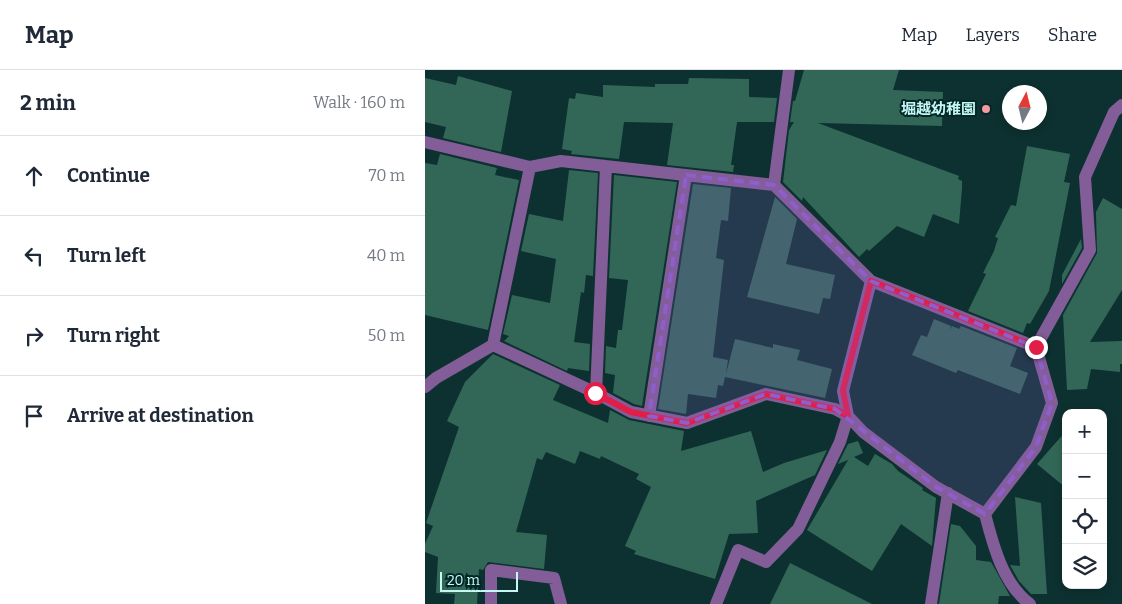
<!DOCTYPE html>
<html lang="en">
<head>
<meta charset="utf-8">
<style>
	:root { --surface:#fff; --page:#f6f6f7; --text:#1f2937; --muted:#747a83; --line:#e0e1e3 }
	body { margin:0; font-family:Bitter,"Noto Sans JP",serif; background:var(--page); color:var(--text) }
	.controls { position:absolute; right:15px; bottom:15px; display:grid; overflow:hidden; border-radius:10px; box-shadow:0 2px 8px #0003 }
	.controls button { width:45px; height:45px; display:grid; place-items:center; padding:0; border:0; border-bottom:1px solid var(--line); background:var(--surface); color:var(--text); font:25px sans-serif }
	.compass { position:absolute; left:577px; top:15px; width:45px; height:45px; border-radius:50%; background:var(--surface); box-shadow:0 2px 8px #0003; rotate:7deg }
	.scale { position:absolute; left:15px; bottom:12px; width:78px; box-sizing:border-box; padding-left:5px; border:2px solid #c5f7f5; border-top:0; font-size:14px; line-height:18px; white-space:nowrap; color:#c5f7f5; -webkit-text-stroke:4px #022726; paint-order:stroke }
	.stop { position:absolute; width:15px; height:15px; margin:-11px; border:4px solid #e11d48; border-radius:50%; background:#fff }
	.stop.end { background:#e11d48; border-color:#fff; box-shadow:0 1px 5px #0008 }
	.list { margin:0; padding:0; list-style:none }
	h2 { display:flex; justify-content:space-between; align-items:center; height:65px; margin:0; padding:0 20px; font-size:21px }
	h2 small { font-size:16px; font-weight:400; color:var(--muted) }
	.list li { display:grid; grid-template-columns:32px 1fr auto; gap:15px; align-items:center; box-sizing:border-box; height:80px; padding:0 20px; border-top:1px solid var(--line) }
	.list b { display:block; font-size:19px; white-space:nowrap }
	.list em { font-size:16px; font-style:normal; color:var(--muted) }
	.icon { flex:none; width:28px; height:28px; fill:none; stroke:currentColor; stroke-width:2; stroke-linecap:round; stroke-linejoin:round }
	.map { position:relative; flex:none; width:697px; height:534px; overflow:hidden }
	header { display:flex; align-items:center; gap:30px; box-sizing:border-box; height:70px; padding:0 25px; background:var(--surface); border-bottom:1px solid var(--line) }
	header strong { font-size:24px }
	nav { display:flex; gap:28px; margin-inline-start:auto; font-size:18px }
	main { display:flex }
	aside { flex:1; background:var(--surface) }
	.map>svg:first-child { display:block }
</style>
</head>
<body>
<header>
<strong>Map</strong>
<nav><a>Map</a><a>Layers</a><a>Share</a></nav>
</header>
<main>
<aside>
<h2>2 min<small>Walk · 160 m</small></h2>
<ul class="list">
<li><svg class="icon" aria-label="ahead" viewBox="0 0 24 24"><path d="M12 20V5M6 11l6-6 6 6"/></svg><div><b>Continue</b></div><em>70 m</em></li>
<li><svg class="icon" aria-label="left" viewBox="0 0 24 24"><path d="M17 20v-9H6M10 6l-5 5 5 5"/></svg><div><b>Turn left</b></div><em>40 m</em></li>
<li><svg class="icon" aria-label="right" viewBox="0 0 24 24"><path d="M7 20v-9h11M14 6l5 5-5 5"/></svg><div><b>Turn right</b></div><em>50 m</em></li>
<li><svg class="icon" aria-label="arrive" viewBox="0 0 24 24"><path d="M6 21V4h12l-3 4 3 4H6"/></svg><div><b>Arrive at destination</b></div></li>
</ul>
</aside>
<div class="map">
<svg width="697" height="534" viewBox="0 0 697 534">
	<rect width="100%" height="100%" fill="#0d3130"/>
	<path fill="#326758" d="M379 0H474L468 20 518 22 517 56 393 53 534 106 533 109 537 111V118L534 154 508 144 499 167 472 156 444 181 442 179 434 187 378 127 377 131 358 112 364 60 369 52H365L368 31H370Z
		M33 6 87 21 76 82 18 68 21 57 0 52V8L31 15Z
		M264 8 324 9V27L352 28 349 52H312L306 95H309L308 102 242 95 248 53 199 52 194 89 146 84 147 81 137 79 144 28 150 29 151 23 178 27V15L230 17V14H263Z
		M602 76 645 84 639 112 645 113 624 221 605 254 602 253 598 263 543 241 561 204 558 203 569 181 573 168 570 167 586 135 591 136Z
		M15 84 72 98 70 105 94 110 63 260 0 245V93L12 95Z
		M144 100 173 103 168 206 161 205 159 223 156 222 149 272 165 274 164 301 143 298 142 301 79 271 84 266 78 264 87 225 125 233 131 189 96 181 104 144 138 151Z
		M189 105 252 112 217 336 209 334 188 323 190 305 180 303 181 276 191 278 193 260H197L203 210 184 208Z
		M268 114 306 118 303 151 296 150 291 188 299 190 288 287 303 290 301 304 310 269 348 278V274L375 280 372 290 407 299 400 328 300 307 298 316 293 315 291 328 263 324 261 344 233 339Z
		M350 127 372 149 361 194 410 205 405 229 398 228 394 244 322 227Z
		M678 128 697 139V220L665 272 697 271V294H695V302L666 299 662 319 642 320 638 245 672 183 671 142Z
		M656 169 657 178 637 214V205Z
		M509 249 526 256 525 260 527 256 534 259 536 256 592 278 585 296 603 303 595 324 533 300 531 303 487 285 496 265 502 267Z
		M68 284 135 315 128 330 183 353 185 340 204 350 259 361 256 381 326 361 338 402 359 393 402 380 390 405 331 431 333 463 304 464 290 509 209 484 211 481 200 476 226 417 211 409 214 404 176 386 175 389 155 381 150 394 121 382 117 390 112 388 91 462 122 465 119 499 63 492 58 500 54 499 52 534H29L30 524 11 523 13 487 0 482V474L8 456 1 453 34 357 22 351 40 312Z
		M641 361V418L612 394Z
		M433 371 438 383 429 387 443 396 450 384 467 394 473 401 498 418 497 420 511 428 507 476 476 454 447 501 382 460 423 390 413 394 423 374Z
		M590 427 616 433 622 524H606L594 511 585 495 595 496Z
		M526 454 535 456 551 476V490L566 492 585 526H574L573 534H514Z
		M365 493 447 534H345Z"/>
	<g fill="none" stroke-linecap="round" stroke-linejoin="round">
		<path stroke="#825d97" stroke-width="12" d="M0 72 105 97 136 91 349 115 446 211 611 277 627 333 611 377 560 444
			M349 115 364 0
			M446 211 418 321 423 346 438 362 511 417 560 444C568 475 578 514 605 534
			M68 275 171 323 206 342 262 353 341 324 410 339 423 346 415 372 373 459 341 492 313 480 291 534
			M611 277 665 180 660 107 689 42 697 35
			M0 317 11 308 68 275 105 97
			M171 323 181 96
			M224 346 261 105
			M66 534V500L129 508 136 534
			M506 534 523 423"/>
	</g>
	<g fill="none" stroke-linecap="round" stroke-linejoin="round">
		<path stroke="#e11d48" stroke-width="6" d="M170 323 206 342 262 353 341 324 410 339 423 346 418 320 446 211 611 277"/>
	</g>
	<path fill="#8e5fcc" fill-opacity="0.2" stroke="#8e5fcc" stroke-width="4" stroke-dasharray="10 6" stroke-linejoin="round" d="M261 105 349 115 446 211 611 277 627 333 611 377 560 444 511 417 410 339 341 324 262 353 224 346Z"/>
	<circle fill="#f49aa4" stroke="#022726" stroke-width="2" cx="561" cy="39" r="5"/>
	<g text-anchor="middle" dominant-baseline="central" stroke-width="4" stroke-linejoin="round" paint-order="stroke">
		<g font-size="15" font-weight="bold" fill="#c5f7f5" stroke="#022726" text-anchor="end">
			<text x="551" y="39">堀越幼稚園</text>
		</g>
	</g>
</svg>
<div class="controls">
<button>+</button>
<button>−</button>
<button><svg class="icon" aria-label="locate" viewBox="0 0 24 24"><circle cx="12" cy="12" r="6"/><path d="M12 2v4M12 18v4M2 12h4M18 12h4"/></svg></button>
<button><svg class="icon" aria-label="layers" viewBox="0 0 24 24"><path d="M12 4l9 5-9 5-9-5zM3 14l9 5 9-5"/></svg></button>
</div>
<svg class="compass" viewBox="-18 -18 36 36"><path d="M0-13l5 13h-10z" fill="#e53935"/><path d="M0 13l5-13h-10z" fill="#747a83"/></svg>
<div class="scale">20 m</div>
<div class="stop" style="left:170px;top:323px"></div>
<div class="stop end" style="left:611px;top:277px"></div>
</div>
</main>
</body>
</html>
